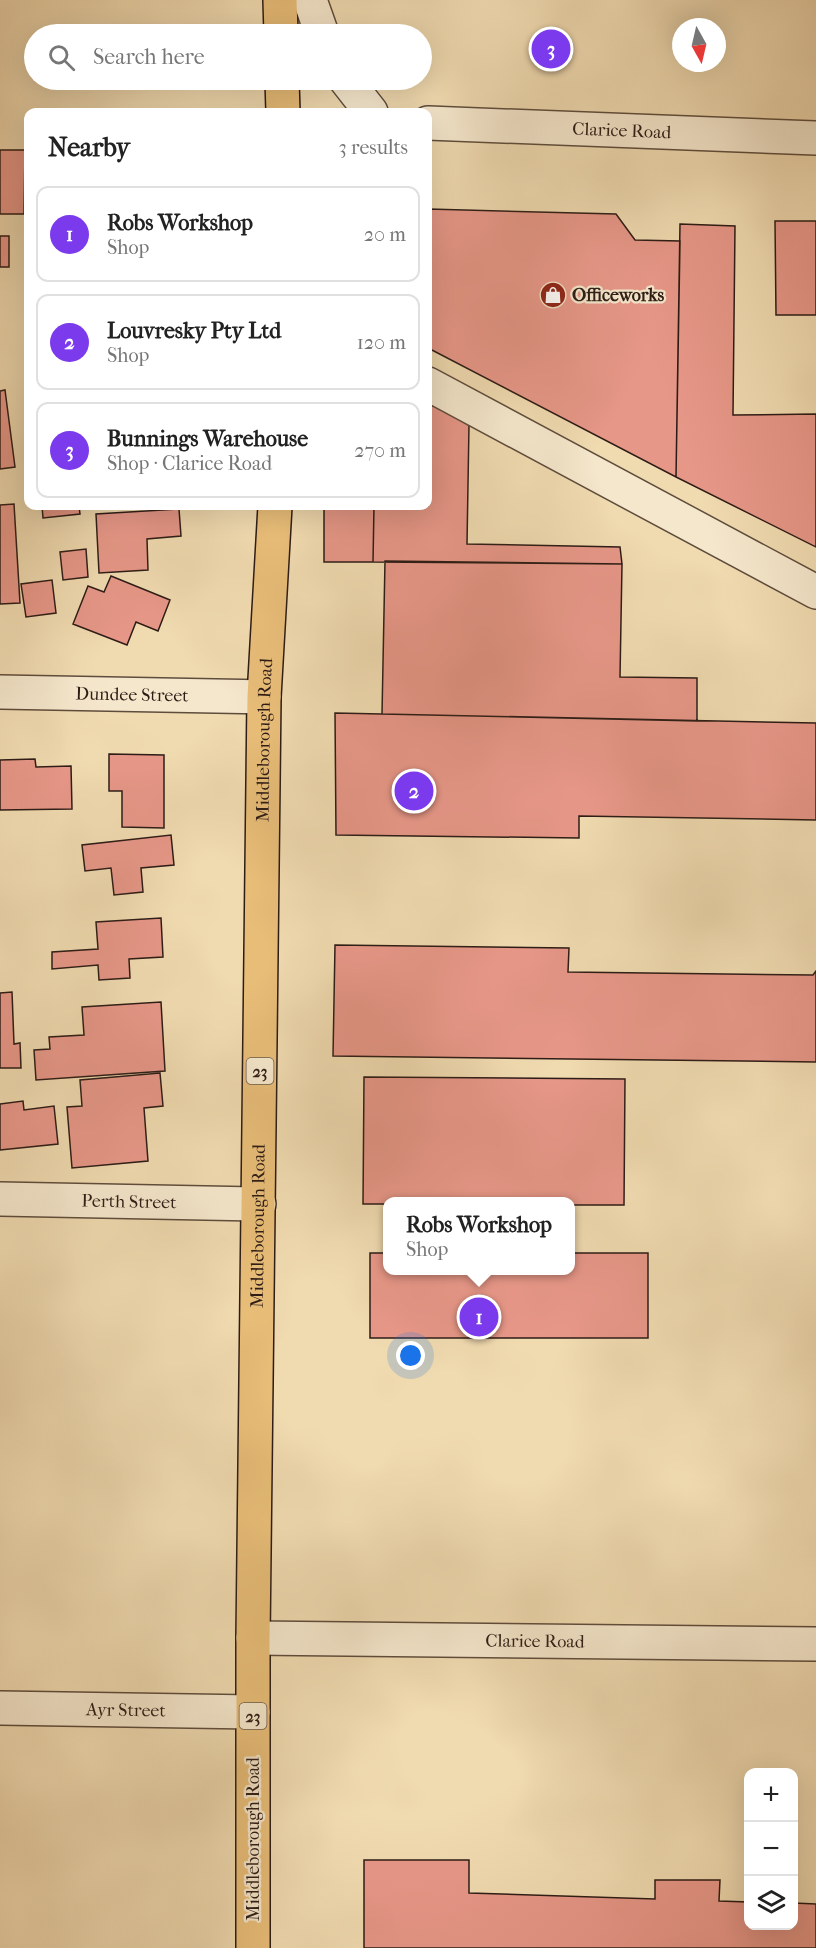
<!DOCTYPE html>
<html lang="en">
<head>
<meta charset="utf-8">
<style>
	:root { --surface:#fff; --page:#f6f6f6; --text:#222; --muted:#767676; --line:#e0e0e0; --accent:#7c3aed }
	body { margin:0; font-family:"IM FELL French Canon",serif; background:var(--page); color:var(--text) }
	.controls { position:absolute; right:18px; bottom:18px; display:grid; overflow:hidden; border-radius:12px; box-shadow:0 6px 24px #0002 }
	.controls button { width:54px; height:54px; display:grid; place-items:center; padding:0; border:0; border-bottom:2px solid var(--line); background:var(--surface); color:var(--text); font:30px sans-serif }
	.compass { position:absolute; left:672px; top:18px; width:54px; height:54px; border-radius:50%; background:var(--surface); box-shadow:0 6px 24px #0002; rotate:172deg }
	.you { position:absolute; left:411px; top:1356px; width:21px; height:21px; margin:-15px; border:4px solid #fff; border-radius:50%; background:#1a73e8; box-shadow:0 0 0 9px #1a73e833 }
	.badge { display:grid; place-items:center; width:39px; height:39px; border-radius:50%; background:var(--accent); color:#fff; font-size:20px; font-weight:700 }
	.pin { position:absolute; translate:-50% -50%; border:3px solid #fff; box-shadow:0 2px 6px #0006 }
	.popup { position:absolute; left:383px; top:1197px; width:192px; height:78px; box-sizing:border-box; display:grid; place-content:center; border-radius:12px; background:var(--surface); filter:drop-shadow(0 2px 4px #0005); font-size:20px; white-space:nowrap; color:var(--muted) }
	.popup b { font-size:22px; color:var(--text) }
	.popup::after { content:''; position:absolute; left:50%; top:100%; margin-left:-12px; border:12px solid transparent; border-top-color:var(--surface) }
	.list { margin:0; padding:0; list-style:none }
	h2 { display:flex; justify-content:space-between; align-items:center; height:78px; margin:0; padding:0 24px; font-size:26px }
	h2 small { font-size:20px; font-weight:400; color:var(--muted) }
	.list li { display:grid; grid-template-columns:39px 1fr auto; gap:18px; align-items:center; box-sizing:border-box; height:96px; margin:0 12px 12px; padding:0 12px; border:2px solid var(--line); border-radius:12px }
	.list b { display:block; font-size:22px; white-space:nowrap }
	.list p { margin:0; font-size:20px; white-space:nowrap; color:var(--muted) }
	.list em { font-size:20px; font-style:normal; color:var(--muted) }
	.icon { flex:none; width:33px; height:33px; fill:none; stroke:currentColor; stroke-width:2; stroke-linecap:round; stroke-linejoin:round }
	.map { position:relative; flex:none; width:816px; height:1948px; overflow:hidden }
	.search { position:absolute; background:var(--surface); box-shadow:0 6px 24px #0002; left:24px; top:24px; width:408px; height:66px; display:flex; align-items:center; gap:15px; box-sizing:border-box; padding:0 21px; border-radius:33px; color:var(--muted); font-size:22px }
	.panel { position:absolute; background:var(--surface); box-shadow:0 6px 24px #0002; left:24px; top:108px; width:408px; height:402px; border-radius:12px }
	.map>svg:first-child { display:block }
</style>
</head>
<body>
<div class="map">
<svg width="816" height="1948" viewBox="0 0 816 1948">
	<rect width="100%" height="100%" fill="#f0dab0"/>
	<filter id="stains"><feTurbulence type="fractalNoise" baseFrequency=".00333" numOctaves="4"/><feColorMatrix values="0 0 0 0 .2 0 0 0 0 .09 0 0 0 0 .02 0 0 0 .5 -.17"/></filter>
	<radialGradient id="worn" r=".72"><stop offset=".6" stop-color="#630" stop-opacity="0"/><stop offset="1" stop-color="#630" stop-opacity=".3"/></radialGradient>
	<path fill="#e79788" stroke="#2d1c16" stroke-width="1.5" d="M0 150H25L24 214H0Z
		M428 209 616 214 635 240 680 241 676 477 428 348Z
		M775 221H816V315H776Z
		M680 224 735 226 733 415 816 414V547L676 477Z
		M0 236H9V267H0Z
		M5 390 15 467 0 469V391Z
		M428 406H440L469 425 467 544 620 547 622 564 373 562 374 506H428Z
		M14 504 20 603 0 604V505Z
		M42 506H79L80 514 43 518Z
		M324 506H374L373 562H324Z
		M179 509 181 536 147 539 148 570 99 573 96 514Z
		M86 549 88 577 63 580 60 552Z
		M385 561 622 564 620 677 697 678V721L382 714Z
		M111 576 170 600 158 631 136 622 127 645 73 624 88 586 104 592Z
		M52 580 56 613 26 617 21 584Z
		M335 713 816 723V820L579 816V838L336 835Z
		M109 754 164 755V828L122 827V791H109Z
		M35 759 36 767 71 766 72 809 0 810V760Z
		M171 835 174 865 141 868 143 892 114 895 111 868 85 871 82 845Z
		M161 918 163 957 129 959 130 978 99 980 98 965 52 969V952L98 949 96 922Z
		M335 945 569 948 568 972 813 975 816 971V1062L333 1056Z
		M12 992 14 1044 20 1043 21 1068H0V993Z
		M161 1002 165 1071 36 1080 34 1050 50 1049 49 1037 84 1035 82 1007Z
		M160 1073 163 1106 144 1108 148 1161 72 1168 67 1107 82 1106 80 1080Z
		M364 1077 625 1079 624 1205H570V1202H388V1204H363Z
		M23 1101 24 1110 54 1106 58 1144 0 1150V1104Z
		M370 1253H388V1270H570V1253H648V1338H370Z
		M364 1860H469V1893L655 1899V1880H720L719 1901 748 1902V1926H794V1903L816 1904V1948H364Z"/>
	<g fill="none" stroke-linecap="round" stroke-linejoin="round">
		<g stroke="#5e4c3c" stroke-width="36">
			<g id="minor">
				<path d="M310 0 322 34"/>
				<path d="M346 80 371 112"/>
				<path id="s1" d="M428 123 816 138"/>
				<path d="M428 384 816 592"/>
				<path id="s2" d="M0 692 264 697"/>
				<path id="s3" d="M0 1199 259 1204"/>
				<path id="s4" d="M253 1638 816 1644"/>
				<path id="s5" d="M0 1708 253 1712"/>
			</g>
		</g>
		<g stroke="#2d1c16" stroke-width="36">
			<g id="major">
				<path d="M280 0 281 34"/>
				<path d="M282 80 283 112"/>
				<path id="s6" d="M253 1948V1638L264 697 275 506"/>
			</g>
		</g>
		<use href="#minor" stroke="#f5e7cc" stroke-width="33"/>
		<use href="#major" stroke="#e8bd78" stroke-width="33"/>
	</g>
	<defs>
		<g id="shop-disc" transform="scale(1.35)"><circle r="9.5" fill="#8f2418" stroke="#f5e7cc"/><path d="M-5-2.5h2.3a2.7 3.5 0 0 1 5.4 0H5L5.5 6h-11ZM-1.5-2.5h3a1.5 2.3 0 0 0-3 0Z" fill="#fff"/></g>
	</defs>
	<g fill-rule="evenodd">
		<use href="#shop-disc" x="553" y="295"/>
	</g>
	<g text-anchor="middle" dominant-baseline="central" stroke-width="4.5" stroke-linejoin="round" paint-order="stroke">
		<g fill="#f5e7cc" stroke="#69594d" stroke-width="1.5">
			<rect x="246.5" y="1058" width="27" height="26" rx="4.5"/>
			<rect x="239.5" y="1703" width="27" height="26" rx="4.5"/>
		</g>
		<g font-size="16" font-weight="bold" fill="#2d1c16">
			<text x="260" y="1071">23</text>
			<text x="253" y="1716">23</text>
		</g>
		<g font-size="18" fill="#2d1c16" stroke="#f5e7cc">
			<text stroke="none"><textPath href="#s1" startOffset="194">Clarice Road</textPath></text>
			<text stroke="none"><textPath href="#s2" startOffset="132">Dundee Street</textPath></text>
			<text stroke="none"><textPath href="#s6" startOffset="1208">Middleborough Road</textPath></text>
			<text stroke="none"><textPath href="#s3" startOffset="129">Perth Street</textPath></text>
			<text stroke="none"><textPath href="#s6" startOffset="722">Middleborough Road</textPath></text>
			<text stroke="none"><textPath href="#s4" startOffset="282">Clarice Road</textPath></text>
			<text stroke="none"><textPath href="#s5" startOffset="126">Ayr Street</textPath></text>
			<text transform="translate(253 1839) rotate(-90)">Middleborough Road</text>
		</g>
		<g font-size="18" font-weight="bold" fill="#2d1c16" stroke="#f5e7cc" text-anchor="start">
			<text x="572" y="295">Officeworks</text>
		</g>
	</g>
	<rect width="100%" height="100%" filter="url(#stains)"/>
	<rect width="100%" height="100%" fill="url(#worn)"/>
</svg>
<div class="controls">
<button>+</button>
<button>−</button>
<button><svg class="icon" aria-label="layers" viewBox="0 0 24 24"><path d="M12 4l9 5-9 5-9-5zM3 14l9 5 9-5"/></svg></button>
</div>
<svg class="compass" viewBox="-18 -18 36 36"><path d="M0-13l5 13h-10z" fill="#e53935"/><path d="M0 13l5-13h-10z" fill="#767676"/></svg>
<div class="you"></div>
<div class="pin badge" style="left:479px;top:1317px">1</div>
<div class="popup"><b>Robs Workshop</b>Shop</div>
<div class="pin badge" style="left:414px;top:791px">2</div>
<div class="pin badge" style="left:551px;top:49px">3</div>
<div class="search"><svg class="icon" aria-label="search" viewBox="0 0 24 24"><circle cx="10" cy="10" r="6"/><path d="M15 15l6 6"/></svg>Search here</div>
<section class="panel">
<h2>Nearby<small>3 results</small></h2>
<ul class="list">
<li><span class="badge">1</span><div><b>Robs Workshop</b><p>Shop</p></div><em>20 m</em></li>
<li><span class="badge">2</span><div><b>Louvresky Pty Ltd</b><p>Shop</p></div><em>120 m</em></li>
<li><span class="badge">3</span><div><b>Bunnings Warehouse</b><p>Shop · Clarice Road</p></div><em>270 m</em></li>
</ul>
</section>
</div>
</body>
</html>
